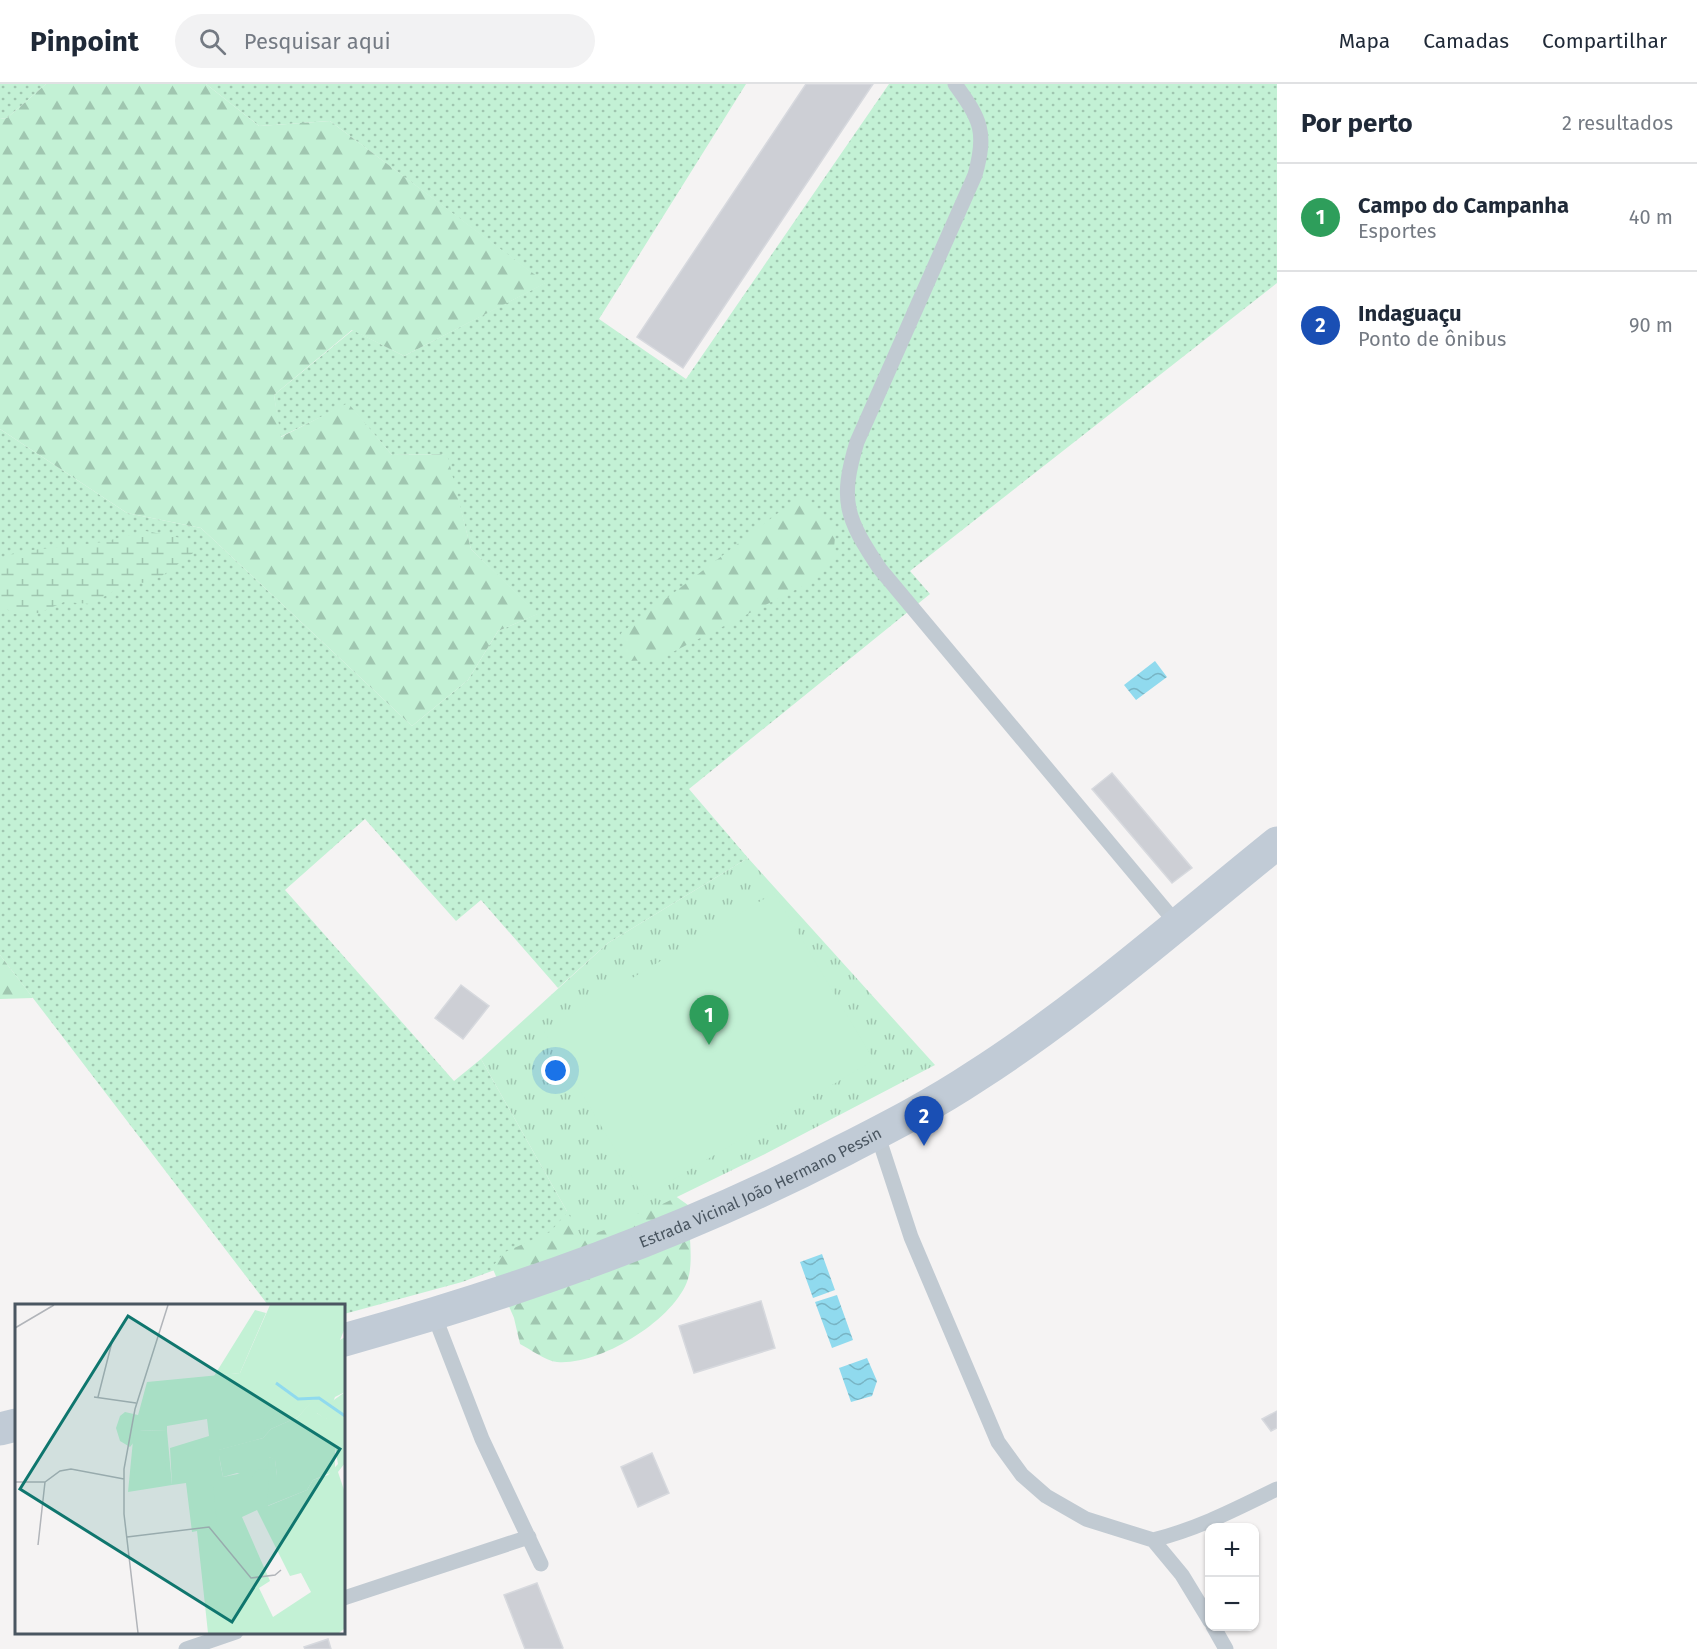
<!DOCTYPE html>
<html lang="pt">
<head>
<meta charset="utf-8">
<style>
	:root { --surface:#fff; --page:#f2f2f3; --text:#1f2937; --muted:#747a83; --line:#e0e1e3; --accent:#d93025 }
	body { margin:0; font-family:"Fira Sans",sans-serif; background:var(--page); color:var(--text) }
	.controls { position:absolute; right:18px; bottom:18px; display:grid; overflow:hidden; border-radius:12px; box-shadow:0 2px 4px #0004 }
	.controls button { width:54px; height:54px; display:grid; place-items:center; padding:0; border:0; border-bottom:2px solid var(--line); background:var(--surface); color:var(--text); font:30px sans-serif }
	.you { position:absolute; left:556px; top:987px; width:21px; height:21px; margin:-15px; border:4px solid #fff; border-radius:50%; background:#1a73e8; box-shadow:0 0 0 9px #1a73e833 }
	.badge { display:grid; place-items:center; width:39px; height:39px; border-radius:50%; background:var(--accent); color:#fff; font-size:20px; font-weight:700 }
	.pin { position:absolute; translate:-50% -50px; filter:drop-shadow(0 2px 3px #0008) }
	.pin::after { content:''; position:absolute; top:32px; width:21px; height:18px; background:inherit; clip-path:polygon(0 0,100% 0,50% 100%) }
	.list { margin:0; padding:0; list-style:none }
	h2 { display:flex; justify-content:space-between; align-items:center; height:78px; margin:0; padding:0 24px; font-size:26px }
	h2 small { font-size:20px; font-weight:400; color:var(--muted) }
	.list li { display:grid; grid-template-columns:39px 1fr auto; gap:18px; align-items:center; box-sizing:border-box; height:108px; padding:0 24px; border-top:2px solid var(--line) }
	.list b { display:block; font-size:22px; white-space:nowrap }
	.list p { margin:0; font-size:20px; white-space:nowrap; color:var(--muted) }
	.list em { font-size:20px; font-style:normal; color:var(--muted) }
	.icon { flex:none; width:33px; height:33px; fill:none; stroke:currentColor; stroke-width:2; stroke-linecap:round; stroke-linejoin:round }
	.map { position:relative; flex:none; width:1277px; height:1565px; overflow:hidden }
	header { display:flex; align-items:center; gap:36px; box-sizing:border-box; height:84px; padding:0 30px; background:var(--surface); border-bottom:2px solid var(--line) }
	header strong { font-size:28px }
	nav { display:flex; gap:33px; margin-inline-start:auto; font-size:21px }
	.search { width:420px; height:54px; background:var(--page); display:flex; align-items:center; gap:15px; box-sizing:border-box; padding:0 21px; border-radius:33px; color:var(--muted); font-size:22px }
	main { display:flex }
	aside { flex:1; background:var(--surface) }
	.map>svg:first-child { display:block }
</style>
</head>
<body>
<header>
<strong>Pinpoint</strong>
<div class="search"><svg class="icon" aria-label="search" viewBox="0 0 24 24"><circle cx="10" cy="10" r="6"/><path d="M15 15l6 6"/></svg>Pesquisar aqui</div>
<nav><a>Mapa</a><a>Camadas</a><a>Compartilhar</a></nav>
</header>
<main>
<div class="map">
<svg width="1277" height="1565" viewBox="0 0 1277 1565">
	<defs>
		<pattern id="grass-dots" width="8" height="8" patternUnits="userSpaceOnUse" patternTransform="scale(1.5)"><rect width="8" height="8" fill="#c3f1d5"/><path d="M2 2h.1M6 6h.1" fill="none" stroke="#a0c6b0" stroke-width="1.8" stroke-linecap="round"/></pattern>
		<pattern id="forest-firs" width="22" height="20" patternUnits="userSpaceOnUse" patternTransform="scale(1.5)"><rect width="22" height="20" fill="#c3f1d5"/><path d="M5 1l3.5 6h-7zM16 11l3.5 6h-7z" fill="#a0c6b0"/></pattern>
		<pattern id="wetland-marsh" width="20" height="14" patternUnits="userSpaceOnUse" patternTransform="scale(1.5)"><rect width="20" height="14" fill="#c3f1d5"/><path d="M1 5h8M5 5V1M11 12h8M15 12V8" fill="none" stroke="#a0c6b0"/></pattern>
		<pattern id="park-tufts" width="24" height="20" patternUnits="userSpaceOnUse" patternTransform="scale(1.5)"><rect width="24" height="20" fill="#c3f1d5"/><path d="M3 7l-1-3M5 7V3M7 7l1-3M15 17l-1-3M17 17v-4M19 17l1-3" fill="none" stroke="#a0c6b0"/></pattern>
		<pattern id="water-waves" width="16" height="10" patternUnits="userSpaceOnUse" patternTransform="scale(1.5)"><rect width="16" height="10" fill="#90daee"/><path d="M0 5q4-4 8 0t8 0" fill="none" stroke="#78b4c4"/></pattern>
	</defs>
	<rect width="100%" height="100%" fill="#f5f3f3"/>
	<path fill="url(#grass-dots)" d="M0 0H46L7 34 0 35Z
		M206 0H746L599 235 686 295 889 0H1277V199L910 487 930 510 689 705 748 774 608 859 558 904 481 816 456 837 365 735 285 806 454 997 481 975 582 1154 462 1198 344 1230V1222L268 1221 0 871V345L127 429 201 444 412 642 468 596 498 547 537 530 471 465 446 370 392 371 348 320 280 353 274 311 353 246 404 272 545 199 330 37 259 42Z"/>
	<path fill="url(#forest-firs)" d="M46 0H206L259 42 330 37 546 199 404 272 352 246 274 311 281 353 348 319 392 371 447 370 471 465 538 530 498 547 468 596 412 642 201 444 127 429 0 345V35L7 34Z
		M803 410 836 443 833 474 805 501 657 576 627 577 621 549Z
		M0 871 33 914 0 915Z
		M575 1108 671 1109 688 1121C688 1141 694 1177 688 1195 675 1236 599 1282 557 1278 546 1277 530 1265 520 1260L514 1234 492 1183 505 1168 550 1148 566 1130Z"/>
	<path fill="url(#wetland-marsh)" d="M146 447 181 454 193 462V469L162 492 146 499 130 498 91 520 64 518 39 529 13 530 0 519V478L15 468 103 458Z"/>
	<path fill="url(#park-tufts)" d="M748 774 935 981 765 1070 640 1131 636 1128 625 1133 624 1139 582 1154 481 975 608 859Z"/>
	<path fill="#c3f1d5" d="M774 809 874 976 644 1113 544 947Z"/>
	<path fill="url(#water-waves)" d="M1155 577 1167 593 1136 616 1124 601Z
		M822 1170 835 1206 813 1214 800 1178Z
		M837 1211 853 1256 832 1264 815 1218Z
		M867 1274 877 1297 872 1312 851 1318 839 1284Z"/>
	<path fill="#cdcfd5" stroke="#d7d9de" stroke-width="1.5" d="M806 0H873L683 284 637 253Z
		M1112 689 1192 784 1172 799 1092 705Z
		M461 901 489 922 463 955 435 934Z
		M761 1217 775 1264 694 1289 679 1242Z
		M1277 1327V1344L1271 1347 1262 1335Z
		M652 1369 669 1409 638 1423 621 1383Z
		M537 1499 563 1564 561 1565H525L504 1511Z
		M328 1555 331 1565H305L304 1563Z"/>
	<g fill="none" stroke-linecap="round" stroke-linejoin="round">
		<path stroke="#c1cad2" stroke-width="15" d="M955 0C981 36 987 48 975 91L857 358C839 417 846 434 880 485L1177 840
			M877 1049 911 1153 998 1358 1022 1391 1046 1412 1086 1435 1153 1456 1182 1491 1210 1537
			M434 1231 482 1355 541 1480
			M1153 1456C1198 1445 1236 1425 1277 1405
			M344 1514 529 1453
			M1213 1542 1226 1565
			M186 1565 236 1548"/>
		<g stroke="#c1cbd6" stroke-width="33">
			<path id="s1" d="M344 1256C519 1207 682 1150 844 1066 889 1043 934 1020 976 992 1082 924 1179 838 1277 759"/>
			<path d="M0 1345 16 1341"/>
		</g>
	</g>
	<g text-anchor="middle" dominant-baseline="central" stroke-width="4.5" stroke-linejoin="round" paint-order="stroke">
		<g font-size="16" fill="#4a5661" stroke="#fff">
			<text stroke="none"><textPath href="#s1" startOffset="444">Estrada Vicinal João Hermano Pessin</textPath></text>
		</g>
	</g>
	<g transform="translate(15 1220)">
		<rect width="330" height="330" fill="#f5f3f3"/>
		<path d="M255 1H330V24L325 36 330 33V88L320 93 311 116 302 109 297 98 283 113 256 125 248 134 204 146 205 158 208 173 242 166 254 153 260 155 262 172 253 202 292 186 298 176 313 171 323 160 320 143 328 129 330 132V159L323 168 330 189V324L324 329H193L182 227 177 228 171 179 157 181 155 144 194 132 192 115 152 122V127L119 126 132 78 225 69ZM242 206 275 272 286 269 296 288 258 313 244 284 255 277 227 213Z" fill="#c3f1d5" fill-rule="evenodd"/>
		<path d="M240 6 251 9 225 69 199 72ZM330 88V132L320 143V167L298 176 292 186 252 202 254 176 262 172 260 156 254 153 253 165 242 166 237 174 222 169 208 173 203 146 248 134 256 125 283 113 297 97 304 99 302 109 311 115 316 98ZM110 108 123 111 126 129 115 143 105 137 101 124 105 112ZM194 181 198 182 202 219 194 221 189 211Z" fill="#c3f1d5"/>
		<path d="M260 101 259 110 246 132 250 105Z" fill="#c3f1d5"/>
		<path d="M119 126 152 127 157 181 113 188Z" fill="#c3f1d5"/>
		<path d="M120 138H151L150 181H119Z" fill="#c3f1d5"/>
		<path fill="none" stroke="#90daee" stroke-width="3" d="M261 79 283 95 304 94 330 112"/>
		<path fill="none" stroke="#b1b4b9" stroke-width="1.5" d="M0 24 39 1M79 93 121 99M83 93 98 34M0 178H30L45 167 56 165 109 175M112 233 194 223 236 274 260 271 266 266M23 241 30 178M123 329 109 210V165L120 105 153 1"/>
		<path fill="#0f766e" fill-opacity="0.15" stroke="#0f766e" stroke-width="3" d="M113 12 325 145 217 318 5 185Z"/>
		<rect width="330" height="330" fill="none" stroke="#4a5661" stroke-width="3"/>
	</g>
</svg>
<div class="controls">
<button>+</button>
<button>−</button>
</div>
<div class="you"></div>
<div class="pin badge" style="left:709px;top:961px;background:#2e9e5b">1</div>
<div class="pin badge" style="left:924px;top:1062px;background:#1a4fb4">2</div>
</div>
<aside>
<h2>Por perto<small>2 resultados</small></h2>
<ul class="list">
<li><span class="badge" style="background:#2e9e5b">1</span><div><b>Campo do Campanha</b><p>Esportes</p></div><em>40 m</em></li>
<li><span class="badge" style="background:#1a4fb4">2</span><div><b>Indaguaçu</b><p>Ponto de ônibus</p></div><em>90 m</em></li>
</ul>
</aside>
</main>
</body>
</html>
